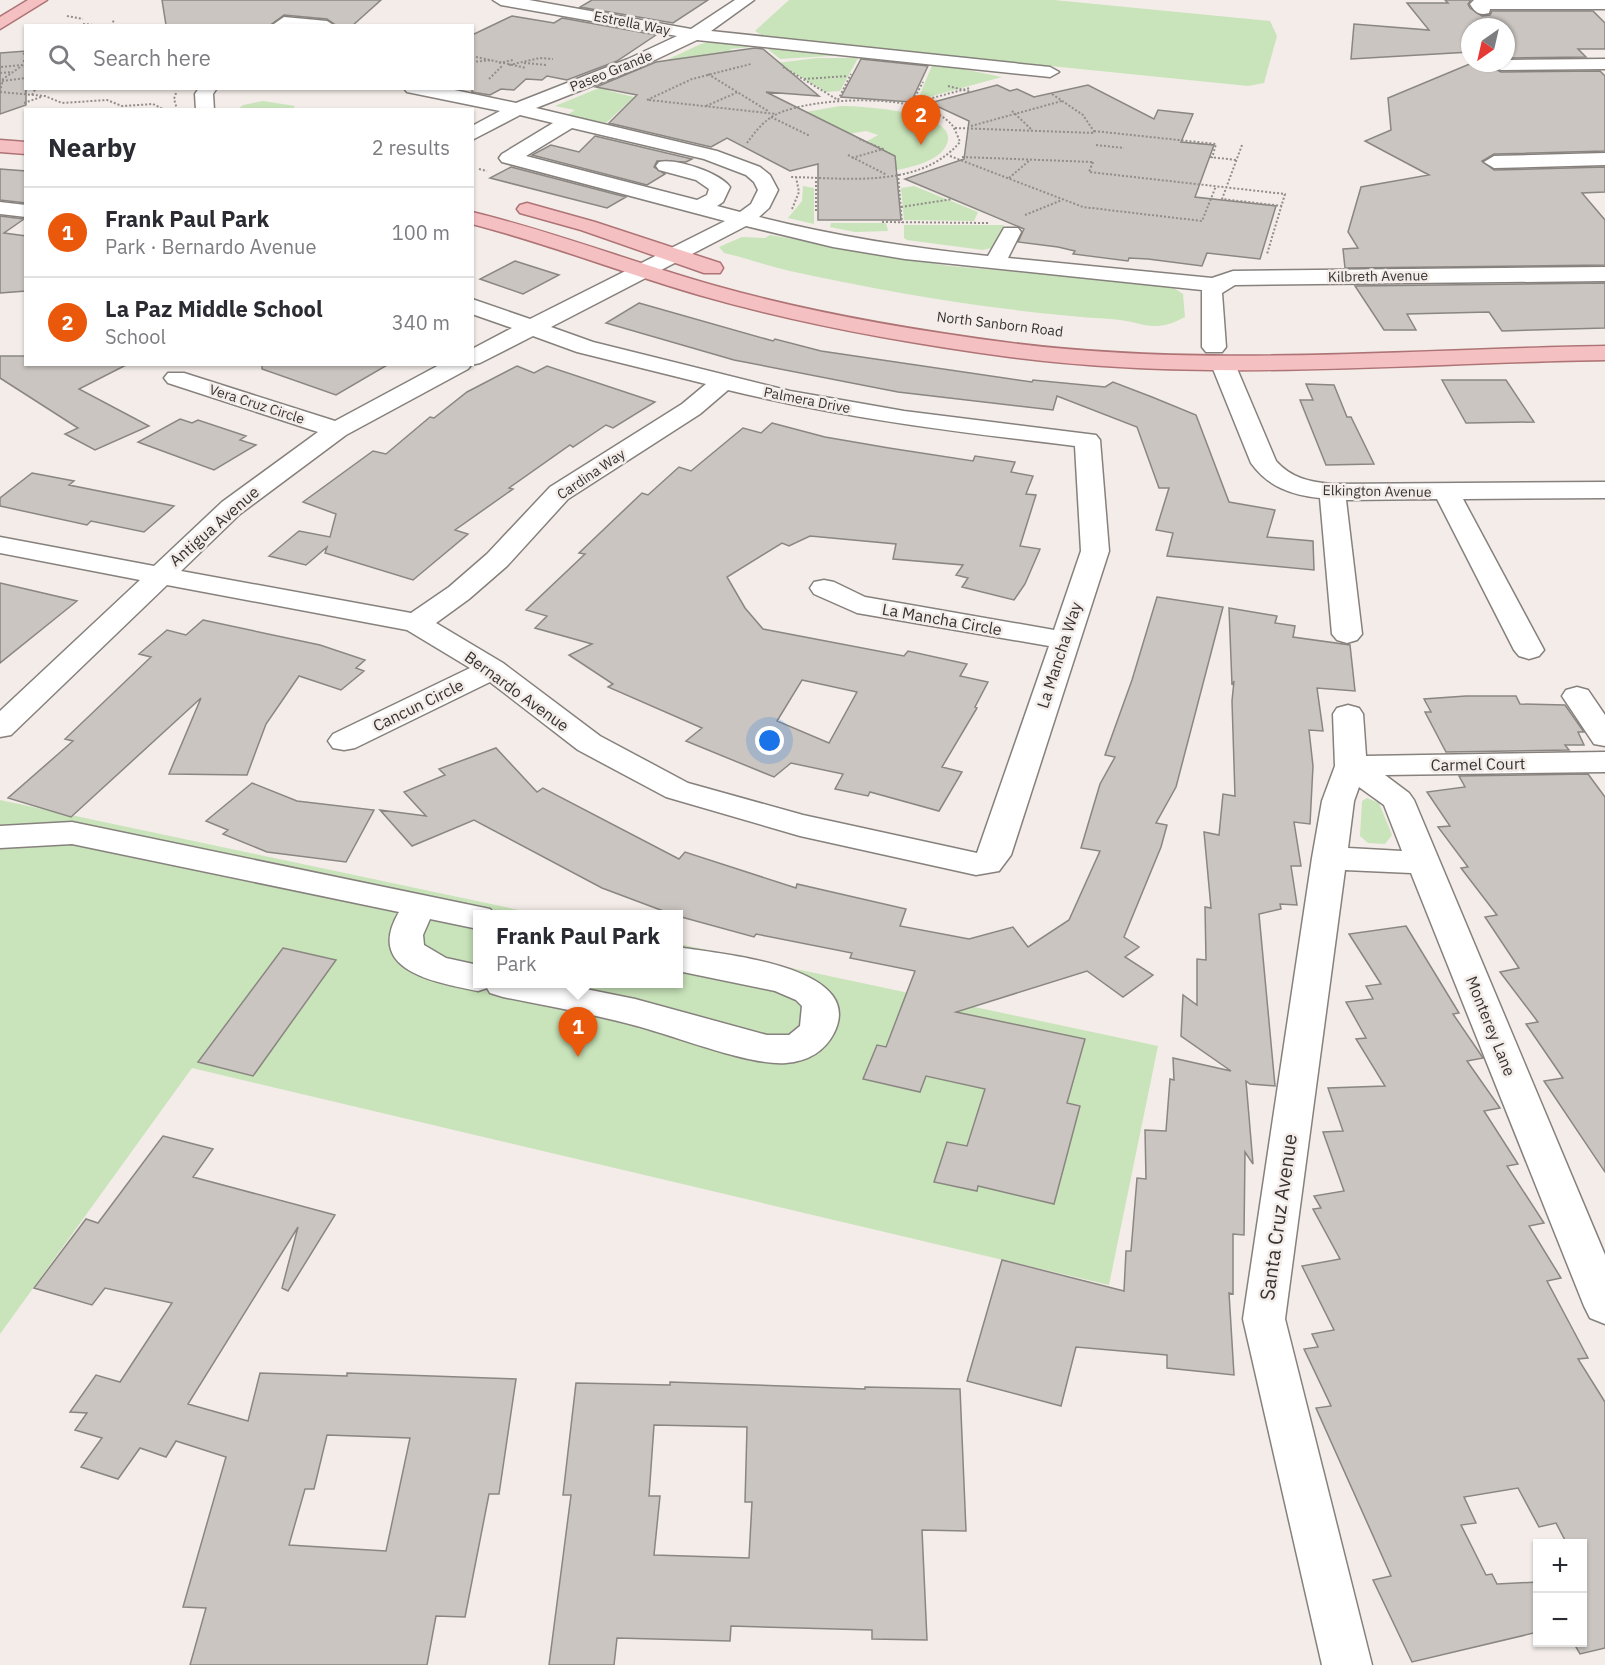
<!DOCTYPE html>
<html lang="en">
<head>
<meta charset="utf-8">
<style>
	:root { --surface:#fff; --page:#f7f7f7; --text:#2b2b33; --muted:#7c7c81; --line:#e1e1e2; --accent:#ea580c }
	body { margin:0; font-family:"IBM Plex Sans",sans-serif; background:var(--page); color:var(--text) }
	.controls { position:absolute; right:18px; bottom:18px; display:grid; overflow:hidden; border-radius:0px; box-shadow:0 2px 4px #0004 }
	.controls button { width:54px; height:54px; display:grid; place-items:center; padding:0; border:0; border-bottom:2px solid var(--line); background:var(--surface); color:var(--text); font:30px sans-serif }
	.compass { position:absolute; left:1461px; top:18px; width:54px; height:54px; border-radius:50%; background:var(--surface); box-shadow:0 2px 4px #0004; rotate:214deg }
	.you { position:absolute; left:770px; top:741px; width:21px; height:21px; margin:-15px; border:4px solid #fff; border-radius:50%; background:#1a73e8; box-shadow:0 0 0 9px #1a73e833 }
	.badge { display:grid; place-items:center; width:39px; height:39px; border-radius:50%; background:var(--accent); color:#fff; font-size:20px; font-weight:700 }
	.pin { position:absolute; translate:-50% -50px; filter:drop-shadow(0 2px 3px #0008) }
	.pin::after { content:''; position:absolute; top:32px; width:21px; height:18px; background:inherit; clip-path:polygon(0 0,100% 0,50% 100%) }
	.popup { position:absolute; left:473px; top:910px; width:210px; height:78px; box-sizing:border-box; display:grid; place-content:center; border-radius:0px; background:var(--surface); filter:drop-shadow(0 2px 4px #0005); font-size:20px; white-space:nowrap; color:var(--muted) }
	.popup b { font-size:22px; color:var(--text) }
	.popup::after { content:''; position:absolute; left:50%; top:100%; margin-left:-12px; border:12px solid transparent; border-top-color:var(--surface) }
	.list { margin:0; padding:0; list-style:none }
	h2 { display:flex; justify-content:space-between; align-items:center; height:78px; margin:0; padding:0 24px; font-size:26px }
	h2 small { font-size:20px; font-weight:400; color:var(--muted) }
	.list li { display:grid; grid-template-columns:39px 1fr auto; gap:18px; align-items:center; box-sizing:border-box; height:90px; padding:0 24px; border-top:2px solid var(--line) }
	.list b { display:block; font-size:22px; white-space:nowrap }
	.list p { margin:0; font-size:20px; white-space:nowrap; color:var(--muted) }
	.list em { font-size:20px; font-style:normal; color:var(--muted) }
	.icon { flex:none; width:33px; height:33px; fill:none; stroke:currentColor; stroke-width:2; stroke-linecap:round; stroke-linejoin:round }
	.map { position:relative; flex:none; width:1605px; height:1665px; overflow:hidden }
	.search { position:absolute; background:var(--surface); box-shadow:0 2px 4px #0004; left:24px; top:24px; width:450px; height:66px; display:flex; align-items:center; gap:15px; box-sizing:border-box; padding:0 21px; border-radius:0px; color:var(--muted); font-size:22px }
	.panel { position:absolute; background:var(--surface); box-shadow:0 2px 4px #0004; left:24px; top:108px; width:450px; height:258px; border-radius:0px }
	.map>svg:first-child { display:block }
</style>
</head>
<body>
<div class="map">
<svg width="1605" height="1665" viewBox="0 0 1605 1665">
	<rect width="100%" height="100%" fill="#f3ece8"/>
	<path fill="#c9e4ba" d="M789 0H1054L1270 21 1277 36 1264 83 1248 86 766 37 755 31Z
		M718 40 846 55 780 59 764 46 730 49 732 51C690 59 646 71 609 91L634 97 606 123 567 115 575 110 555 106 658 64 701 44Z
		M817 58H858L840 91 826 92 777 63Z
		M933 63 1002 77 925 98 919 97Z
		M263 101 295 106 292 110 238 109 243 105Z
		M840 106C857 106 971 111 944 149 926 174 842 179 817 166L878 149 866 142 878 135 866 131 849 134 789 115Z
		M803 186 814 188V224L788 218 802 201Z
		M914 186 978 212 974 221 904 220 901 188Z
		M831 223H886L888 231 855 232 830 227Z
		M904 225H1004L991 248 983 250 907 240 904 238Z
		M770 235 949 266 1175 285 1174 288 1183 294 1185 317C1152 335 1144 321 1111 319 1003 312 896 294 790 271 768 266 746 258 724 253L719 247 742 237 765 238Z
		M1367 798 1379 803 1392 835 1385 844 1368 843 1360 836 1362 801Z
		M0 800 538 914H478V984H678L679 944 1158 1046 1109 1285 192 1068 0 1334Z"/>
	<path fill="#cac5c0" stroke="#8a8681" stroke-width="1.5" fill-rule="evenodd" d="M162 0H381L352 26H337L327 19 284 15 269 26 166 25Z
		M592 0H708L673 23 580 7Z
		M1445 0H1471L1468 4 1470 8 1482 16 1490 15 1492 11H1593L1605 23V49H1578L1586 57 1506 58V27H1470V52L1351 59 1354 24 1429 30 1407 3H1448Z
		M512 16 554 23 562 18 656 35 617 61 567 80 547 76 542 80 526 79 514 90 501 89 490 95 472 92V35Z
		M755 48 763 49 819 96 766 92 895 156 901 220H818V164L790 171 727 138 711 147 609 123 637 95 596 87 656 62Z
		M26 51V105L0 114V53Z
		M861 59 928 66 911 102 841 97Z
		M1472 63H1491V67L1501 72 1600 71 1605 76V151L1494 154 1482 161 1494 170 1605 167V192L1582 193 1605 220V265L1345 268 1343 249 1358 248 1348 232 1361 187 1429 175 1365 141 1391 130 1388 98Z
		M997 85 1010 91 1017 89 1034 97 1088 85 1154 119 1158 110 1193 114 1181 142 1214 145 1195 197 1276 206 1260 259 1207 253 1202 266 1148 259 1129 258 1128 261 1073 254 1075 251 1058 247 1018 242 1024 229 905 179 964 159 969 121 930 103Z
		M595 136 692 159 686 162 657 161 654 167 665 174 647 185 532 155 551 145 579 152Z
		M511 167 626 197 607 208 490 178Z
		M0 169 26 171V203L0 200Z
		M0 216 24 219 4 233 26 236V291L0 293Z
		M515 261 559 275 523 294 480 279Z
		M1605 283V328L1502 331 1489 312 1407 314 1416 330H1384L1355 286Z
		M639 303 773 341 775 339 821 351 1032 382 1033 380 1105 387 1113 382 1152 397 1196 415 1229 502 1275 510 1267 537 1313 541 1314 570 1167 556 1173 533 1156 530 1169 488H1159L1137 427 1057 396 1053 410 898 392 734 360 606 323Z
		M0 356H26V364H128L79 389 149 426 95 450 65 434 78 428 0 378Z
		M262 364H389L336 395 262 369Z
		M517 366 534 373 547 366 655 402 613 428 606 425 573 447 570 445 509 488 513 489 455 530 468 534 413 580 325 553 327 547 306 565 269 556 299 531 330 537 336 514 303 502 373 451 386 454 430 417 434 418 467 392Z
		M1442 380H1506L1534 422 1466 423Z
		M1306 384 1334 385 1347 417H1351L1374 464 1326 465 1300 400H1313Z
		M180 419 192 423 198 420 246 436 240 440 256 445 214 470 138 442Z
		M772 423 825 437 889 448 973 461 975 456 1015 462 1011 472 1033 476 1026 494 1036 495 1020 546 1040 549 1025 584 1014 600 962 587 968 578 956 575 963 565 893 559 896 544 810 536 789 546 782 543 727 577 745 608 763 629 904 656 908 651 967 664 960 676 988 682 975 707 977 708 942 767 962 772 939 811 870 792 868 796 835 789 843 774 791 763 774 777 686 741 702 728 608 687 613 684 569 655 592 644 535 628 547 616 526 610 585 554 579 553 642 493 648 495 679 467 691 471 743 428 761 433ZM802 680 857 692 829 743 777 721Z
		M32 473 74 481 69 485 174 506 144 532 91 521 87 525 0 506V498Z
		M0 583 77 601 0 663Z
		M1157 597 1223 607 1176 787 1156 823 1167 825 1161 847 1124 937 1139 947 1125 957 1153 975 1123 997 1087 971 956 1012 1085 1039 1067 1103 1080 1106 1054 1204 978 1186 977 1191 934 1182 947 1142 967 1146 985 1089 926 1076 920 1092 863 1079 877 1045 886 1047 915 971 850 958 852 953 756 934 754 937 674 915 602 888 474 820 412 846 380 810 426 816 404 792 445 775 439 769 496 748 537 792 543 788 679 859 685 852 796 888 797 884 906 909 900 926 969 939 1013 927 1028 947 1069 920 1100 851 1081 848 1100 784 1115 757 1105 755 1132 680Z
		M1229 608 1277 616 1275 623 1295 626 1293 637 1350 645 1355 691 1317 688 1323 731 1309 730 1313 766 1310 824 1294 822 1301 866H1291L1297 905 1280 904 1281 909 1259 914 1275 1086 1250 1084 1246 1081 1253 1164 1245 1152 1244 1235 1233 1234V1294L1229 1293 1234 1375 1167 1368V1355L1076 1347 1061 1406 967 1381 1002 1260 1124 1291 1126 1251H1131L1137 1178 1146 1179 1145 1130 1166 1131 1170 1079 1174 1080 1173 1058 1231 1071 1181 1036 1183 995 1197 1005V959L1206 960 1205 907 1211 908 1204 832 1219 835 1223 794 1235 796 1232 701 1234 681 1232 685Z
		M203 620 320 645 365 660 356 668 364 671 341 690 299 676 266 724 247 775 169 774 201 698 71 817 8 798 73 741 65 739 151 657 139 654 167 630 186 635Z
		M1466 696H1516L1520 704 1565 705 1584 732H1578L1584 745H1565L1569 750 1446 752 1425 712H1431L1424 699Z
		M1588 774 1605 797V1172L1544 1081 1563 1078 1526 1024 1538 1022 1500 972 1519 968 1485 917 1497 915 1461 868 1468 867 1438 827 1450 826 1427 792 1465 787 1459 776Z
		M252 783 297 801 374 810 346 862 267 852 223 834 228 830 206 821Z
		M1406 926 1459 1013 1453 1014 1481 1055 1483 1058 1467 1061 1500 1108 1484 1111 1518 1164 1507 1166 1544 1223 1529 1226 1561 1278 1547 1281 1588 1358 1578 1359 1605 1402V1648L1580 1654 1573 1642H1582V1580H1586L1582 1573V1544H1567L1556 1523 1539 1527 1518 1488 1464 1497 1476 1523 1461 1525 1486 1575 1492 1574 1497 1584 1538 1582V1632L1412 1662 1373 1580 1391 1576 1316 1408 1331 1406 1304 1349 1318 1347 1312 1334 1334 1330 1302 1266 1340 1259 1313 1209 1321 1208 1314 1196 1344 1191 1323 1132 1343 1131 1328 1088 1385 1086 1356 1039 1366 1038 1346 1002 1373 999 1366 986 1381 984 1349 934Z
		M283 948 336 960 253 1076 198 1062Z
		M163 1136 213 1149 193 1177 335 1215 288 1291 282 1288 298 1227 188 1404 248 1421 260 1373 347 1376V1373L516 1379 499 1494H489L465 1617 436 1616 427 1665H190L206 1608 183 1607 226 1457 176 1441 166 1457 140 1448 118 1479 81 1467 102 1438 75 1430 87 1413 70 1412 96 1375 120 1382 172 1303 105 1288 92 1305 34 1288 86 1219 98 1223ZM327 1435 410 1438 386 1551 289 1545 305 1489H314Z
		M670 1382 865 1389V1387L960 1389 966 1531 922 1530 927 1640 872 1639V1630L731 1626 730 1641 617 1638 614 1665H549L571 1495H563L576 1383 670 1385ZM654 1425 747 1427 745 1502H752L749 1558 654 1555 660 1496H649Z"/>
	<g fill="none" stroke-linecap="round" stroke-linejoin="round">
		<g stroke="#86817d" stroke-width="3">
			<path id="minor" d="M493 0H529L691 29 735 0H754L711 31 1050 67 1059 72 1050 77 697 40 640 67 536 108 717 151 760 167 770 175 778 190 769 208 759 217C835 236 910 248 988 256L1004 228H1018L1021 232 1008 258 1212 278 1233 271 1605 267V281L1235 285 1222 293 1226 347 1222 352H1206L1202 347V290L905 259 833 247 746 226 551 327 593 342 790 391 904 411 1096 435 1100 440 1109 551 1011 855 999 871 976 875 800 836 666 797 578 750 490 682 355 748 344 750 333 748 328 741 333 734 470 668 407 630 167 585 11 735 0 737V711L140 580 0 553V537L154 566 222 502 318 432 168 383 164 378 168 373H184L335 421 441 364H472V349L512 328 472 314V299L530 319 725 221 502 162 499 158 502 154 553 123 520 115 472 140V126L500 111 407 92 404 88H445L516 103 628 59 677 36 501 5ZM572 128 704 159 746 175 754 182 758 190 751 204 740 212 717 206 723 202 730 187C720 173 676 158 659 162L656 166 659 170 696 180 709 189 707 195 697 200 526 156ZM533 336 577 352 706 384 682 404 550 487 487 554 449 587 411 613 181 571 240 514 346 435 468 369 471 365 480 363ZM728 390C843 418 958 432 1075 446L1081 551 1054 630 865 597 834 582 824 580 814 582 810 588 814 594 857 613 1049 646 977 853 803 815 688 783 600 736 503 663 436 623 469 599 507 566 568 499 700 414Z
				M1474 0H1605V9H1490L1489 13C1479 16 1475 12 1470 4Z
				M284 17 327 21 335 26H271Z
				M1605 59V69L1501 70 1492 65 1506 63V60Z
				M199 88H217L213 94 214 110H196L195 94Z
				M1605 153V165L1494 168 1484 162 1494 156Z
				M0 202 26 205V217L0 214Z
				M1223 357 1231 359 1235 364 1276 461C1291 478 1310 482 1332 484L1605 482V498L1463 499 1544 650 1539 656 1529 659 1519 656 1514 650 1437 499 1346 500 1362 634 1357 640 1347 643 1337 640 1332 634 1320 498C1292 495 1268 487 1251 463L1211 364 1215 359Z
				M1577 687 1588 690 1605 715V746L1594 744 1562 696 1566 690Z
				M1348 705 1359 708 1363 714 1366 756 1605 752V772L1385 775 1409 793 1414 800 1605 1255V1324L1590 1318 1584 1306 1411 873 1345 870 1285 1319 1372 1665H1322L1243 1319 1312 858 1322 801 1335 766 1333 714 1337 708ZM1359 787 1384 805 1402 851 1348 848 1354 801Z
				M72 822 490 909 494 914H478V929L430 919 423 935 424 945 446 958 478 965V984H561L635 999 767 1035H789L800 1026 802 1006 796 1000 775 991 678 971V947C717 954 868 965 834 1033 824 1052 808 1061 786 1063 750 1066 675 1036 637 1026 593 1014 547 1006 503 997L490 993 487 988 478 991C435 982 364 971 399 912L72 844 0 848V826Z"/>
		</g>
		<g stroke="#ae7375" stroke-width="3">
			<path id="major" d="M28 0H47L0 29V17Z
				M0 140 26 142V154L0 152Z
				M527 203 595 222 720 263 723 268 720 273H704L581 230 520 213 517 209 520 205Z
				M472 212C555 232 634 263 716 286 812 313 912 330 1011 343 1208 368 1407 349 1605 346V360C1406 363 1208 383 1010 357 906 343 800 324 699 295 623 273 549 244 472 224Z"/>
		</g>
		<path stroke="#928d8b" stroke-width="2" stroke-dasharray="2 2" stroke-linecap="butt" d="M67 16 83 19
			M83 24 105 26
			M111 26 114 20
			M472 49 476 48
			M23 54 26 53
			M472 56 526 68
			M23 61H26
			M472 62 492 60
			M499 63 513 60
			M524 63 547 65
			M509 65 540 58 553 59
			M1 67 22 65
			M783 67 838 100
			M0 73 12 72
			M708 74 768 111
			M489 79 503 65
			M804 79 848 76
			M2 81 26 78
			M948 86 971 92
			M0 92 45 96 62 103 107 100 122 106 153 104 165 110
			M0 92 3 79 23 65
			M176 93 174 99 177 109
			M1052 94 1083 115 1095 133
			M32 95 36 88
			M647 100 692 79 751 64
			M649 100 776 114
			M838 100 851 74
			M24 103 41 97
			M913 103 970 88
			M911 104 923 82
			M706 106 738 92
			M1012 111 1032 130
			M771 117 810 136
			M971 126 1062 101
			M955 128 1095 133
			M1094 131 1216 144 1212 158
			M747 143C755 132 764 120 777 114 813 97 923 91 952 125 955 129 958 137 960 142 920 189 847 178 791 177
			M1096 145 1124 148
			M1242 145 1222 199 1282 206
			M848 155 887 175
			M950 156 1083 207 1202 221 1216 186
			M962 157 1093 162
			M1210 157 1236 160
			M852 158 883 149 857 138
			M1093 162 1089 172 1285 194 1267 254
			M479 169 487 171
			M898 174 902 223
			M816 177V212
			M1009 178 1030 160
			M901 207 953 199
			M792 209 799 192 796 177
			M1025 215 1062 200
			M882 222 989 223"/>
		<use href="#minor" fill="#fff" fill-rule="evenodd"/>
		<use href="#major" fill="#f5c0c2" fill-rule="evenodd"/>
	</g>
	<g text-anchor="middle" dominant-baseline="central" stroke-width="5" stroke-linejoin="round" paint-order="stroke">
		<g font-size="14" fill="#363332" stroke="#f3ece8">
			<text transform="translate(632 23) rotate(11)">Estrella Way</text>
			<text transform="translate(611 71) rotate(-22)">Paseo Grande</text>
			<text transform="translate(1378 276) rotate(-1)">Kilbreth Avenue</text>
			<text transform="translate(1000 324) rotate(7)">North Sanborn Road</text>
			<text transform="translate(807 400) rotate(11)">Palmera Drive</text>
			<text transform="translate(257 404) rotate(18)">Vera Cruz Circle</text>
			<text transform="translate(591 474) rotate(-34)">Cardina Way</text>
			<text transform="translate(1377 491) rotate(1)">Elkington Avenue</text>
		</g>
		<g font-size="16" fill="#363332" stroke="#f3ece8">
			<text transform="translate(214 526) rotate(-41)">Antigua Avenue</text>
			<text transform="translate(942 619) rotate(10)">La Mancha Circle</text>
			<text transform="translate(1059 655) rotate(-72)">La Mancha Way</text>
			<text transform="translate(517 691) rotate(36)">Bernardo Avenue</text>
			<text transform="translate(418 705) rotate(-26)">Cancun Circle</text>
			<text transform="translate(1478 764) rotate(-1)">Carmel Court</text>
			<text transform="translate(1491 1026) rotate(68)">Monterey Lane</text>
		</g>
		<g font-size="20" fill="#363332" stroke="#f3ece8">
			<text transform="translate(1278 1217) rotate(-82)">Santa Cruz Avenue</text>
		</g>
	</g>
</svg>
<div class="controls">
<button>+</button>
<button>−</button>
</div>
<svg class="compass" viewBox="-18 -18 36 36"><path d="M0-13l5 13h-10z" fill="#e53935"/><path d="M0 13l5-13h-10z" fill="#7c7c81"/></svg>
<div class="you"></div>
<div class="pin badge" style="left:578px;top:1057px">1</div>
<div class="popup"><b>Frank Paul Park</b>Park</div>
<div class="pin badge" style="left:921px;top:145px">2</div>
<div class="search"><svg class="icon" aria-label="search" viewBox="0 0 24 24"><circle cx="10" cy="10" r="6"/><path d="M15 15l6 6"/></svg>Search here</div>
<section class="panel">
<h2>Nearby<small>2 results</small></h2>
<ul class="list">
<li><span class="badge">1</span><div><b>Frank Paul Park</b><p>Park · Bernardo Avenue</p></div><em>100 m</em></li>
<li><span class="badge">2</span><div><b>La Paz Middle School</b><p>School</p></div><em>340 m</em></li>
</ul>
</section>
</div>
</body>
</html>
